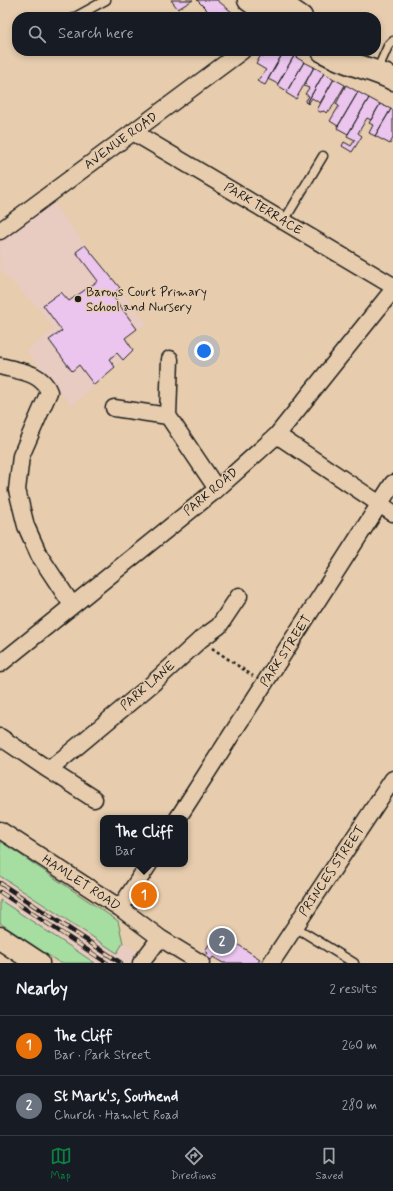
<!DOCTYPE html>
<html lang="en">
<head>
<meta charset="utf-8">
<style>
	:root { --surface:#171b24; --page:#242831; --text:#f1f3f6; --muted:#9ea1a6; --line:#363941; --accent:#0b8043 }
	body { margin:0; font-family:Mynerve,sans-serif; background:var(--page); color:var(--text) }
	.you { position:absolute; left:204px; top:351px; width:14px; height:14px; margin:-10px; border:3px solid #fff; border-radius:50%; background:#1a73e8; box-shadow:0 0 0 6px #1a73e833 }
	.badge { display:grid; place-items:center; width:26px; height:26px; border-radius:50%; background:var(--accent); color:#fff; font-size:13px; font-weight:700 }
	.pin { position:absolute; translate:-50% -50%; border:2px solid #fff; box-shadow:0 1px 4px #0006 }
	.popup { position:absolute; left:100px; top:815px; width:88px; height:52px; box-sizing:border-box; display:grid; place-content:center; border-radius:8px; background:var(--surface); filter:drop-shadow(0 1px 3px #0005); font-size:13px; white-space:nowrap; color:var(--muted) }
	.popup b { font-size:15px; color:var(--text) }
	.popup::after { content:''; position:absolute; left:50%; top:100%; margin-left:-8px; border:8px solid transparent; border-top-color:var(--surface) }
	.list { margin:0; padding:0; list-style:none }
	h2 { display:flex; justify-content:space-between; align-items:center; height:52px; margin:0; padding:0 16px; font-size:17px }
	h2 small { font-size:13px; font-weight:400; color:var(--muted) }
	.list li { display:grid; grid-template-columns:26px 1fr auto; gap:12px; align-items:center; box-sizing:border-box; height:60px; padding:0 16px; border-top:1px solid var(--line) }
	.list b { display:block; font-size:15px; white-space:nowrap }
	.list p { margin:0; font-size:13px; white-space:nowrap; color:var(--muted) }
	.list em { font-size:13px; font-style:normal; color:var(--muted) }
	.icon { flex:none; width:22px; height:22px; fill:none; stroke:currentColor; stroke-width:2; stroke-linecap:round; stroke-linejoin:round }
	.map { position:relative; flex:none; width:393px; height:963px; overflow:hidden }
	.search { position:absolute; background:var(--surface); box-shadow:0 2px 6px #0003; left:12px; right:12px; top:12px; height:44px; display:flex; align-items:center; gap:10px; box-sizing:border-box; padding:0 14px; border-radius:16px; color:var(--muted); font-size:15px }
	.sheet { height:172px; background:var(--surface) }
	nav { display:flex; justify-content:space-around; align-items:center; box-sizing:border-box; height:56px; border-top:1px solid var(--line); background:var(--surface); font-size:11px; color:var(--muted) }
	nav a { display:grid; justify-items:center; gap:2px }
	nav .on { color:var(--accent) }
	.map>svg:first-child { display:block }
</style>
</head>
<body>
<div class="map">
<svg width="393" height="963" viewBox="0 0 393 963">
	<rect width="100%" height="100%" fill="#e7cdae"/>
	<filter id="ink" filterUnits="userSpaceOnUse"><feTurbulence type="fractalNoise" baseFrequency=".025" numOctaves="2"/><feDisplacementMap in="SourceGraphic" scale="8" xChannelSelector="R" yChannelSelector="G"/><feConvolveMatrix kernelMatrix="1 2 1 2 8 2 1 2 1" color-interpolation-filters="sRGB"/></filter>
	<g filter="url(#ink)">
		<path fill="#e8cbc1" d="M43 190 147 323 126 338 133 350 72 406 26 351 54 329 39 309 0 270V223Z
			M0 841 118 921 123 943 155 963H60L0 923Z"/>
		<path fill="#a6dda1" stroke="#617c5e" d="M0 841 118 921 123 943 117 953 0 876Z
			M0 900 95 963H60L0 923Z"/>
		<path fill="#ebc5ee" stroke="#1c1c1c" d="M171 0H193L178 9Z
			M197 0H217L238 17H214Z
			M268 51H284L265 85 257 81 266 70 256 64 261 55 264 57Z
			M284 51 294 56 278 84 268 79Z
			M294 56 304 62 287 91 277 85Z
			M304 62 314 67 296 99 286 93Z
			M314 67 324 73 307 103 305 102 309 96 305 94 309 88 304 86Z
			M324 73 334 79 320 103 312 98 308 104 307 103Z
			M334 79 345 85 330 111 328 110 326 113 324 111 320 112 317 110Z
			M346 85 358 92 338 126 330 121 339 106 336 104Z
			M358 92 369 98 348 134 337 128Z
			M369 98 380 104 371 120 367 118 358 133 362 136 352 152 342 146 344 142 351 146 355 140 347 136Z
			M380 104 391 109 375 136 369 133 373 125 369 123Z
			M391 109 393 110V138L390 144 375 136Z
			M85 245 120 288 112 295 137 329 125 338 133 350 123 360 117 353 109 359 115 367 94 385 79 365 72 371 49 340 62 331 43 305 61 292 69 301 98 281 76 252Z
			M217 931 260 959 258 963H223L213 957 211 960 206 956 208 953 205 951Z"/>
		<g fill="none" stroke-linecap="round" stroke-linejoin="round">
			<g stroke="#1c1c1c" stroke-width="11">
				<path id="lane" d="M75 17 106 0
					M377 71 388 46 393 41
					M284 221 323 156
					M295 927 354 963"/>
			</g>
			<g stroke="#1c1c1c" stroke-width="19">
				<path id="street" d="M133 132 393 286
					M0 231 242 51
					M170 359 168 416 217 489
					M0 366C18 371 42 372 49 392L21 456 17 490 26 526 39 555 72 605
					M114 408 168 416
					M277 435 393 513
					M0 664 217 489 277 435 393 290
					M0 737 49 770 152 684 201 639 219 626 239 596
					M49 770 94 799
					M178 818 393 483
					M0 830 120 908 160 938 201 963
					M120 908 149 864
					M141 963 160 938
					M271 963 393 779"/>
			</g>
			<g stroke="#1c1c1c" stroke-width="25">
				<path id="secondary" d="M0 938 38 963"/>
			</g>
			<g stroke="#1c1c1c" stroke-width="25">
				<path id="primary" d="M249 0 273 17
					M276 0 301 17
					M323 51C344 64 371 68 393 79"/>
			</g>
			<path stroke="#1c1c1c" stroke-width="2.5" stroke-dasharray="3 3" stroke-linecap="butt" d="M212 648 253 676"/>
			<use href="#lane" stroke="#e7cdae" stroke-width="8"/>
			<use href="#street" stroke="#e7cdae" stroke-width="16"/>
			<use href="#secondary" stroke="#e7cdae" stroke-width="22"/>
			<use href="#primary" stroke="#e7cdae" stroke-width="22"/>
			<g stroke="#1c1c1c" stroke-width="4.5">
				<path id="rail" d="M0 883 121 963
					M0 892 107 963"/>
			</g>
			<use href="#rail" stroke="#e7cdae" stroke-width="3" stroke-dasharray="9" stroke-linecap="butt"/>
		</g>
	</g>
	<circle fill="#1c1c1c" stroke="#e7cdae" stroke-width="1.5" cx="78" cy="299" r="4"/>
	<g text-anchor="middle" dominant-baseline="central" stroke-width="3" stroke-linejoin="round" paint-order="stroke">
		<g font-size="13" fill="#1c1c1c" stroke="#e7cdae">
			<text transform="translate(121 141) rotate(-36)">AVENUE ROAD</text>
			<text transform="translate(263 209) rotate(31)">PARK TERRACE</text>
			<text transform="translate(211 492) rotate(-40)">PARK ROAD</text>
			<text transform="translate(286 651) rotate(-57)">PARK STREET</text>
			<text transform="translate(148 686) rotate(-41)">PARK LANE</text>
			<text transform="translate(332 871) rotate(-56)">PRINCES STREET</text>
			<text transform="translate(81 883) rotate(33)">HAMLET ROAD</text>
		</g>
		<g font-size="13" fill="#1c1c1c" stroke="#e7cdae" text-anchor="start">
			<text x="86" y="292">Barons Court Primary<tspan x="86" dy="15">School and Nursery</tspan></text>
		</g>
	</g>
</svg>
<div class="you"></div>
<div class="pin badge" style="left:144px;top:895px;background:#e8710a">1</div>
<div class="popup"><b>The Cliff</b>Bar</div>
<div class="pin badge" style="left:222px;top:941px;background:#6b7280">2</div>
<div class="search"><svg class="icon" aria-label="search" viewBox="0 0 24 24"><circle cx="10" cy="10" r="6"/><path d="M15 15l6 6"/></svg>Search here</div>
</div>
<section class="sheet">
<h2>Nearby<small>2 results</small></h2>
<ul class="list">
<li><span class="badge" style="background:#e8710a">1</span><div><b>The Cliff</b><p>Bar · Park Street</p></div><em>260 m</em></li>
<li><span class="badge" style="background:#6b7280">2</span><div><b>St Mark's, Southend</b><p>Church · Hamlet Road</p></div><em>280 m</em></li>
</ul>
</section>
<nav>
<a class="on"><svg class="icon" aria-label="map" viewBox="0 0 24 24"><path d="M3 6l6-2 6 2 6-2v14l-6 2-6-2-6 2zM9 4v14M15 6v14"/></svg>Map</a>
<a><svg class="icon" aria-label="directions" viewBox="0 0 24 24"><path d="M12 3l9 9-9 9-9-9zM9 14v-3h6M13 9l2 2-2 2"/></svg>Directions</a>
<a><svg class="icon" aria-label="saved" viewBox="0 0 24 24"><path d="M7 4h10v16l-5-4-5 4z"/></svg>Saved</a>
</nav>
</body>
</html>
